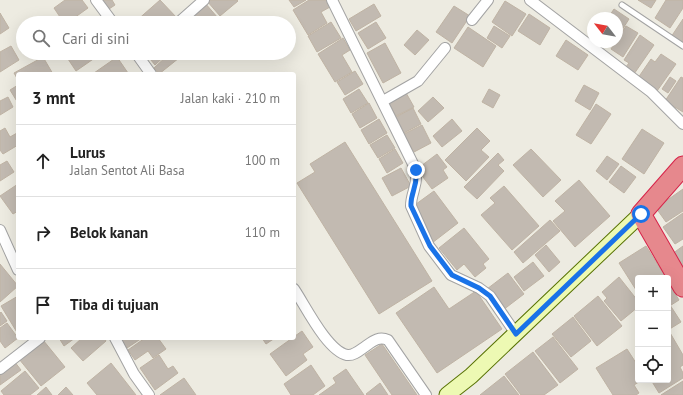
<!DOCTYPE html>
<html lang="id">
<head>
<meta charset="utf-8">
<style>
	:root { --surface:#fff; --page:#f2f2f2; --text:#222; --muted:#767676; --line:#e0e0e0 }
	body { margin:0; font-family:"PT Sans",sans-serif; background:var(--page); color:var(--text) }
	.controls { position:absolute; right:12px; bottom:12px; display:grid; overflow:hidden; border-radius:4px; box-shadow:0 4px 16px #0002 }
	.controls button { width:36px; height:36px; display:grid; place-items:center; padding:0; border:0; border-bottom:1px solid var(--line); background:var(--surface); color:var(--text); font:20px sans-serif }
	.compass { position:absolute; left:587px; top:12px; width:36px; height:36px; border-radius:50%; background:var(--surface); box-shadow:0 4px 16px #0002; rotate:301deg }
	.stop { position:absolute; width:12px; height:12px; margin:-9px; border:3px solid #1a73e8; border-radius:50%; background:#fff }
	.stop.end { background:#1a73e8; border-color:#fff; box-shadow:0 1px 4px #0008 }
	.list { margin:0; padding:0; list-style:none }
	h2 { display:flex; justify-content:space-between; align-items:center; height:52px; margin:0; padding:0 16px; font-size:17px }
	h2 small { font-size:13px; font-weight:400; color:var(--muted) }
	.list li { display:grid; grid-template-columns:26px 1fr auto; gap:12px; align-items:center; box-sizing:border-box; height:72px; padding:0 16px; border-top:1px solid var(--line) }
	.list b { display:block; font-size:15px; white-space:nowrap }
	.list p { margin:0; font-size:13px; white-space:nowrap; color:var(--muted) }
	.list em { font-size:13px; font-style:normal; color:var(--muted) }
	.icon { flex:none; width:22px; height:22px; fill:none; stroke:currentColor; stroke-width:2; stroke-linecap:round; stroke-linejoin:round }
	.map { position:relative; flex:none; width:683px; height:395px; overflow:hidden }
	.search { position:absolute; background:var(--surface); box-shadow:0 4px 16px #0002; left:16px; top:16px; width:280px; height:44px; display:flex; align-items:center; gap:10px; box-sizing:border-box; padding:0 14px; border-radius:22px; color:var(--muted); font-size:15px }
	.panel { position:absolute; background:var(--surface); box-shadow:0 4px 16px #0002; left:16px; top:72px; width:280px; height:268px; border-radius:4px }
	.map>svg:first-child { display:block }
</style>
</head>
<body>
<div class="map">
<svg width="683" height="395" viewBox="0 0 683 395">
	<rect width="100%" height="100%" fill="#edebe1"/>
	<path fill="#c2bab1" stroke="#bfb3a4" d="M65 0H82L88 8 67 23H64L54 8Z
		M99 0H112L115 5 106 11Z
		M160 0 177 18 171 23H136L135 22Z
		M209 0H237L238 1 220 16 207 1Z
		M289 0H306L294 7Z
		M309 0H326L330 7 321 12 327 23 308 35 293 10Z
		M638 0H656L651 8Z
		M666 0H683V8L670 28 655 18Z
		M505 1 526 14 512 36 492 22Z
		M205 3 218 18 213 23H200L192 14Z
		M374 4 381 16 356 31 349 19Z
		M454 6 470 16 452 43 436 32Z
		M614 9 629 19 617 38V18H608Z
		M0 13 9 28 0 34Z
		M529 14 550 28 540 45 518 31Z
		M683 19V44L671 37Z
		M331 22 341 38 317 52 308 36Z
		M376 22 386 38 368 49 358 33Z
		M494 26 510 36 502 48 487 38Z
		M626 26 638 33 623 57 611 49Z
		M468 27 496 46 483 67 454 48Z
		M417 30 429 40 415 55 404 45Z
		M640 35 654 45 634 74 625 68 629 63 624 60Z
		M343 38 350 50 342 55 352 72 335 82 318 54Z
		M566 40 588 55 578 70 556 56Z
		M385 43 401 73 383 83 367 53Z
		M11 46 19 60 0 72V52Z
		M64 53H102L76 71Z
		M147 53H168L155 65 146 54Z
		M170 53H175L179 58 159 74 154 68Z
		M661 54 676 64 657 91 638 78 651 59 655 62Z
		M43 57 53 74H18V80L14 73Z
		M117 57 128 73 95 74 94 73Z
		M355 71 363 84 345 95 337 82Z
		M670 77 676 81 668 93 662 89Z
		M681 77 683 78V112L665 101Z
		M18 85V103L10 90Z
		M584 85 599 93 590 110 575 101Z
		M359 89 368 103 351 113 343 99Z
		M489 89 500 95 493 108 482 102Z
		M405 91 414 107 396 116 387 100Z
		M8 97 13 107 0 115V101Z
		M433 97 444 108 428 122 418 111Z
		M369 103 377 118 360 128 352 114Z
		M596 104 611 114 591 144 576 135Z
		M413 108 421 124 404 133 396 117Z
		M379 119 387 133 369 144 361 130Z
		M452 119 462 131 442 147 433 136Z
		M422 125 431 143 414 152 404 134Z
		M5 128 10 137 17 133 18 145 3 154 0 150V131Z
		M477 128 490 141 481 150 489 157 466 181 445 160Z
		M642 129 664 143 644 174 622 159Z
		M387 135 395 148 378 158 370 145Z
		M345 142 432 281 379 314 297 183 315 172 310 164Z
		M395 149 403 163 387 173 379 159Z
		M531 149 561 180 543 197 513 165Z
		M498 153 504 160 498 165 504 171 477 199 464 187Z
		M437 154 447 167 443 170 448 178 432 189 417 169Z
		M607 156 619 164 607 180 596 171Z
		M7 161 14 172 0 181V165Z
		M621 166 636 177 624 193 609 182Z
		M401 168 411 186 392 196 382 178Z
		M579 180 610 216 575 247 553 221 565 211 555 201Z
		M18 184V211L13 214 0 196Z
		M504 186 539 226 512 250 481 215 495 203 490 198Z
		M683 189V211L666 222 656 208Z
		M434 191 458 223 432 243 423 230 427 227 412 207Z
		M683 213V239L675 244 663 227Z
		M550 220 560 231 523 263 514 252Z
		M464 228 489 259 483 264 486 268 475 277 464 264 457 270 439 248Z
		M546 245 560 262 549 272 535 255Z
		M646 246 665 276 662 278H638V293L619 263Z
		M683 246V270L672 254Z
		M533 262 544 276 524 291 514 277Z
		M0 264 18 286 0 302Z
		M508 273 524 294 503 310 487 289Z
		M619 277 638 301V307L621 321 604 301 607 298 602 292Z
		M668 282 679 300 668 307Z
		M434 287 449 309 476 291 502 329 437 373 396 313Z
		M18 296V334L1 306Z
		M598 296 622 326 597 346 574 316Z
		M670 305 681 322 668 330V307Z
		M1 312 7 321 0 326V313Z
		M573 317 591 341 571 357 552 334Z
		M7 323 18 338 5 348 0 341V328Z
		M302 331 313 347 303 354 307 360 286 376 270 354Z
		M669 331 683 355V365L680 367 683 373V378L659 393 651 380H668Z
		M553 337 578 369 560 383 535 351Z
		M59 338H75L64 346Z
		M82 338H104L106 341 83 361 71 348Z
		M119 338H142L127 348Z
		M145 338H158L166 349 153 358 148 351 135 360 128 350Z
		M262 338H275L266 344Z
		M43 340 65 367 41 386 19 359Z
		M382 344 417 395H392L365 355Z
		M627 349 638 366V380H642L634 385 639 393 636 395H613L596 368Z
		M533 352 558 385 544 395H521L505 374Z
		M159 355 168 369 173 366 178 373 155 390 140 368Z
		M14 361 21 370 0 385V371Z
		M111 363 136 395H97L87 383Z
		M311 365 325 386 313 395H291L284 384Z
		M346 369 364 395H319L336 383 333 378Z
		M25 371 39 388 30 395H4L1 391Z
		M504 376 519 395H480Z
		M184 378 196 395H160Z
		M683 381V395H661Z
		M380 383 388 395H367L366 394Z
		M46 387 52 395H37Z
		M66 387 73 395H58Z"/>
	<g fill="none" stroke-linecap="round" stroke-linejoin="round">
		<g stroke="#a3a3a3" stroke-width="7">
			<path id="lane" d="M622 5 683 46"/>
		</g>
		<g stroke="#a3a3a3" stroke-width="12">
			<path id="street" d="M96 0 113 23
				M332 0 416 170C418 187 411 192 411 206L429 246 451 275 479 288 490 296 516 334
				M530 0 651 92 683 124
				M472 20 488 0
				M178 23 204 0
				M136 53 151 74
				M383 101 418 81 445 48
				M0 230 18 270
				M294 289C305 305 327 351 347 355 354 356 360 350 366 346 373 341 379 336 388 340L426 395
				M115 338 134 374 149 395
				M0 369 40 338"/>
		</g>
		<g stroke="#587204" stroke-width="17">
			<path id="secondary" d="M447 395 471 376 641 214"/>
		</g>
		<g stroke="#d72349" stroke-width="21">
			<path id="highway" d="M683 166 641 214 683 287"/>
		</g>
		<use href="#lane" stroke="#fff" stroke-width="5"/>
		<use href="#street" stroke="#fff" stroke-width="10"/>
		<use href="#secondary" stroke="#edf9b3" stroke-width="15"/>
		<use href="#highway" stroke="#e6888d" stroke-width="19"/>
	</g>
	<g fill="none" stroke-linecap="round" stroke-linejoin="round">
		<path stroke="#1a73e8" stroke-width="5" d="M416 170C418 187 410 193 411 206L430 246 452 275 479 288 490 296 516 334 641 214"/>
	</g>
</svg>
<div class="controls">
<button>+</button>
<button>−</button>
<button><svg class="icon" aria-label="locate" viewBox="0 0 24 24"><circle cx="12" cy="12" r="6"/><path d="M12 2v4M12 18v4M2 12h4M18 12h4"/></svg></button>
</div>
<svg class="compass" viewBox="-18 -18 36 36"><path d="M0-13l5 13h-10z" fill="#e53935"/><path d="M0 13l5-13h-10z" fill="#767676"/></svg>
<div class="stop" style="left:641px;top:214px"></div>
<div class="stop end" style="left:416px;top:170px"></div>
<div class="search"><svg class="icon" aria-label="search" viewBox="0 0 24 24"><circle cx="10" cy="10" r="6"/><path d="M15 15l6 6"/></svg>Cari di sini</div>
<section class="panel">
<h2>3 mnt<small>Jalan kaki · 210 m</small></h2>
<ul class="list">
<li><svg class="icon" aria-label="ahead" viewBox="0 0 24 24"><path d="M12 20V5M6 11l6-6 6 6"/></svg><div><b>Lurus</b><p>Jalan Sentot Ali Basa</p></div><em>100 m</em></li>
<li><svg class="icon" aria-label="right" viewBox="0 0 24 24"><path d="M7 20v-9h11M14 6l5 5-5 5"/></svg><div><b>Belok kanan</b></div><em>110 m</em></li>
<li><svg class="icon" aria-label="arrive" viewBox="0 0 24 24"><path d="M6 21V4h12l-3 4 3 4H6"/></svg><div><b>Tiba di tujuan</b></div></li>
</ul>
</section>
</div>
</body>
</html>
